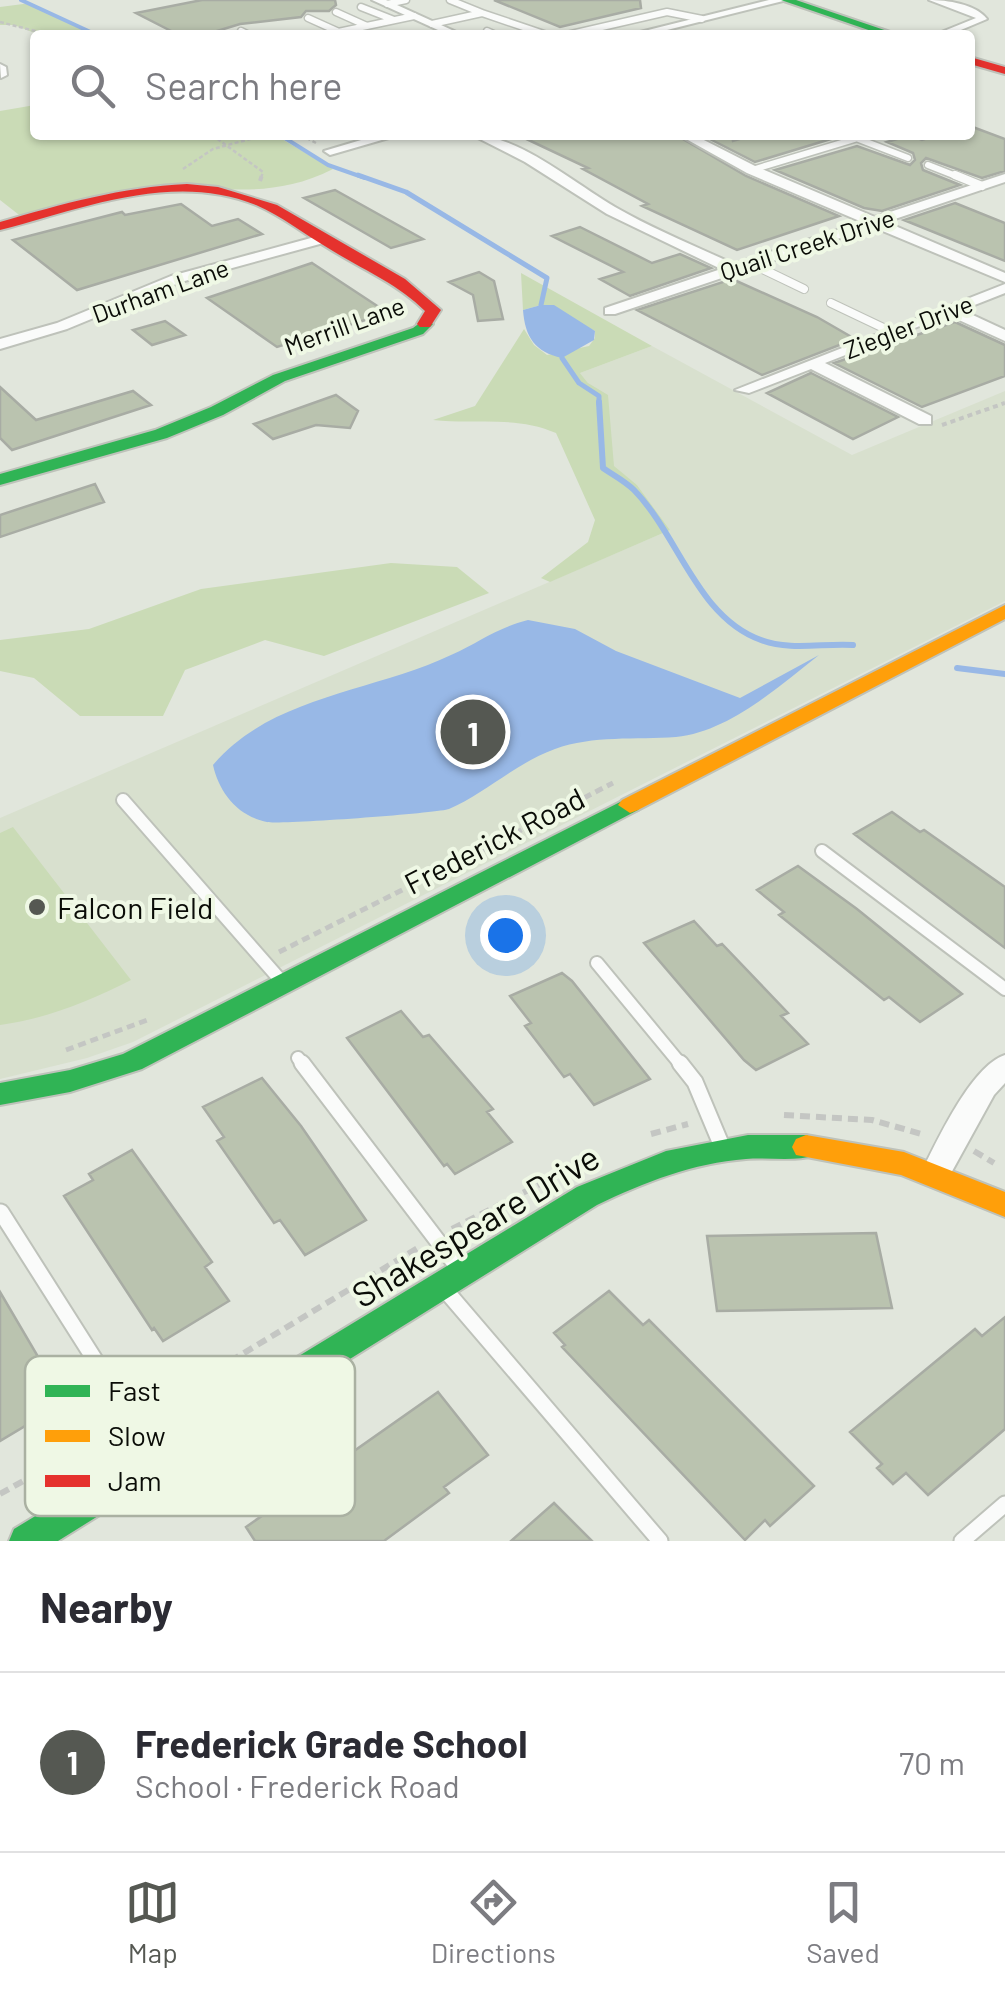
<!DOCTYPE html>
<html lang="en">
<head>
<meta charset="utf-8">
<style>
	:root { --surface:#fff; --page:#f7f7f7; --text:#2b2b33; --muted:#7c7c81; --line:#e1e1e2; --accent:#555852 }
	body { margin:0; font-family:Barlow,sans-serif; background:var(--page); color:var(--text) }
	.you { position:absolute; left:505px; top:935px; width:35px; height:35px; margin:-25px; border:8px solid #fff; border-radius:50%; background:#1a73e8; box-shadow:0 0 0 15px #1a73e833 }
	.badge { display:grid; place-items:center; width:65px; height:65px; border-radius:50%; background:var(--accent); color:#fff; font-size:32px; font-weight:700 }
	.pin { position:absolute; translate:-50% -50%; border:5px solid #fff; box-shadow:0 2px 10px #0006 }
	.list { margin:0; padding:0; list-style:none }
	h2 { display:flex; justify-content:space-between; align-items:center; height:130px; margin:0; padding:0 40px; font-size:42px }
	h2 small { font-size:32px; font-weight:400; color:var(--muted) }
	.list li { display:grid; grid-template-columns:65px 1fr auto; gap:30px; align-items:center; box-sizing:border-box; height:180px; padding:0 40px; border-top:2px solid var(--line) }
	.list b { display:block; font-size:38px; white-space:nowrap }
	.list p { margin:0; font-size:32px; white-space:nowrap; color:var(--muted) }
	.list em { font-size:32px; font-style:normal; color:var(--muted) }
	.icon { flex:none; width:55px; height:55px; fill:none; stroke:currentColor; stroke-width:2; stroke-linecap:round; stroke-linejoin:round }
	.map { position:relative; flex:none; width:1005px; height:1541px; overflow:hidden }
	.search { position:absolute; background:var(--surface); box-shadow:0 2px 8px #0004; left:30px; right:30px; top:30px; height:110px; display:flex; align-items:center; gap:25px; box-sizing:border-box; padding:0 35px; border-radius:10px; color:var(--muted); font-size:38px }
	.sheet { height:310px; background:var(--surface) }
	nav { display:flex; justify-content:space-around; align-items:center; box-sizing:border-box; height:140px; border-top:2px solid var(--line); background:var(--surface); font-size:28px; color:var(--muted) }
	nav a { display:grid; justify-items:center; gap:5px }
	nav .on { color:var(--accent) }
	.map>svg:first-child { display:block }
</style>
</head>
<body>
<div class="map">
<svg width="1005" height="1541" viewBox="0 0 1005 1541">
	<rect width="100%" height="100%" fill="#e1e6dc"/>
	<path fill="#d8e0ce" d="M652 346 852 455 1005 391V601L133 1042 87 1058 0 1079V818L670 530 637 485 614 467 588 383 580 373Z"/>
	<path fill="#cadbb6" d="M31 3 97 35H40L14 25H0V7Z
		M35 105V135H275L333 169C262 205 207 181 135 189 98 194 59 208 23 218L0 200V111Z
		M521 273 652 346 580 373 588 383 608 395 614 466 637 485 670 530 550 582 541 578 588 542 595 520 556 433C515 415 475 425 433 420L475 406 524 329 534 345 547 355 589 346 595 338V331L541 305 523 310Z
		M391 563 457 567 489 593 324 656 265 640 185 670 163 716H80L34 678 0 671V640L89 629 201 589Z
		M13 827 131 980C90 1001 46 1019 0 1025V833Z"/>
	<path fill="#98b8e6" d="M541 305H554L595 331 594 340 562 358C535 352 525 337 523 310Z
		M528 620 575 629 616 651 740 698 819 655C778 687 729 732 676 737 636 740 593 735 555 749 516 763 486 793 449 809 439 813 278 825 267 822 237 816 219 792 213 765 271 696 373 692 451 655 480 642 496 628 528 620Z"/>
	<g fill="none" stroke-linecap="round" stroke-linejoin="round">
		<path stroke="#98b8e6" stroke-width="4" d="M21 0 97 35
			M280 135 328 165 365 178"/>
		<path stroke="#98b8e6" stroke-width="5" d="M358 175 406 192 547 278 541 305
			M562 358 579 383 599 396V404"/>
		<path stroke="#98b8e6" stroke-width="6" d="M599 402 603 468C613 475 625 481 634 490 679 536 697 617 761 640 790 651 823 643 853 645
			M957 668 1005 674"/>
	</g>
	<path fill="#bac3af" stroke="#a8aca4" stroke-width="2.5" d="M202 0H335L336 5 329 11H306L301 17 240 24 204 35H179L136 13Z
		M494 0H640L641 8 560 27Z
		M970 126 1005 139V171L982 178 926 158 921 163 923 170 960 185 882 211 864 208 775 170 857 146 910 165 915 160 913 153 887 142 910 135 922 140 937 135H970Z
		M518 135H676L746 176 839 216 737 250 642 206 648 204 583 169 588 168Z
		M702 135H732L733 141 753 135H844L755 162Z
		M335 190 423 239 391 248 304 198Z
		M955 203 1005 223V261L904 220Z
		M181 204 212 226 238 219 262 234 77 290 13 240 122 212 125 215Z
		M580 227 652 263 680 254 711 268 630 296 600 279 623 272 552 236Z
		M312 263 388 313 277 347 207 298Z
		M479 272 494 281 503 319 478 321 473 295 449 282Z
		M732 279 817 317 855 339 762 375 637 310Z
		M165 321 185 335 152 345 133 330Z
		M955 322 1005 345V376L922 407 834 363Z
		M811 373 898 417 853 439 767 393Z
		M0 387 36 420 133 391 151 405 12 450 0 438Z
		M336 395 358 411 350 428 316 425 273 439 254 424Z
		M95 484 104 502 0 537V515Z
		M892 812 920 832 924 830 1005 887V948L854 834Z
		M798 866 857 909 962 994 920 1022 889 997 884 1000 779 915 784 912 757 890Z
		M694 921 717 946 722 944 788 1013 781 1016 808 1044 756 1070 744 1060 644 943Z
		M562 973 572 981 650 1079 594 1105 570 1074 564 1077 525 1026 531 1023 510 996Z
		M401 1011 423 1037 429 1035 493 1109 487 1112 512 1142 455 1174 447 1164 444 1166 347 1038Z
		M262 1078 301 1126 366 1220 305 1255 280 1220 274 1223 217 1141 224 1137 203 1107Z
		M132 1150 212 1262 205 1267 229 1301 163 1341 154 1328 152 1330 64 1196 93 1180 89 1174Z
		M876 1233 892 1308 717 1311 707 1236Z
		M609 1291 643 1325 649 1320 814 1486 770 1526 765 1520 745 1540 562 1347 565 1345 554 1333Z
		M0 1292 57 1389 52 1392 60 1405 0 1441Z
		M1005 1317V1429L928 1495 906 1473 893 1484 877 1468 882 1464 850 1432 975 1329 982 1336Z
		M438 1392 488 1455 444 1487 449 1493 384 1541H255L246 1527Z
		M554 1503 592 1541H511Z"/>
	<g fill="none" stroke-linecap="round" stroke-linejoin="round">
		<g stroke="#bec2ba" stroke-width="9">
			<path id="lane-far3" d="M387 4 406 0
				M361 7 394 20
				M336 12 367 26
				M482 13 547 35
				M308 18 339 32
				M432 24 482 13 450 0
				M241 31 249 35
				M487 31 496 35
				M324 35 414 16
				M567 35 667 12 702 19
				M856 138 908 158
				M928 165 961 178
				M752 170 868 135"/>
		</g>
		<g stroke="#bec2ba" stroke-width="10">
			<path id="lane-far2" d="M955 175 982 186
				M750 263 804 289
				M831 303 892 332"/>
		</g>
		<g stroke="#bec2ba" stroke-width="16">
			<path id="lane-far1" d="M123 800 283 983
				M822 851 1005 989
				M597 963 682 1066
				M298 1058 304 1066"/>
		</g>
		<g stroke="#bec2ba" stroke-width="19">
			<path id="lane" d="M302 1063 459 1269
				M680 1063 695 1082 721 1144
				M1 1212 154 1453
				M447 1292 660 1541
				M962 1541 1005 1504"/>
		</g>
		<g stroke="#bec2ba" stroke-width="4">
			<path id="street" d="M372 0H386L463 35H449Z
				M769 0H787L647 35H628Z
				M929 0C947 0 976 4 987 19L949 35H934L976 18Z
				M0 64 6 67 7 75 1 78Z
				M378 135H399L330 155 324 151Z
				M472 135C519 135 575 184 615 207 653 229 695 246 734 264L862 222 747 173 679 135H694L757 167 875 217 1005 174V182L886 222 1005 273V282L873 227 615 314H605V308L721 269 607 214 525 162Z
				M322 235 329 239 327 242 181 282 67 329 0 349V339L57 323 171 276Z
				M1005 284V293L962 310 1005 330V341L948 315 825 363 931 416V424H919L811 369 749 393 735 390Z
				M1005 1055V1083L994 1095 945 1184 935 1187 925 1184 920 1175C936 1143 971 1066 1005 1055Z"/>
		</g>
		<g stroke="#bec2ba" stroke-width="4">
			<path id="fast" d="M781 0H796L899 35H883Z
				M425 319 433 324 423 334 285 381 223 415 167 438 0 485V474L155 430 211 407 273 375 413 328Z
				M630 797 638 800 642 805 638 810 142 1069 70 1092 0 1105V1083L70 1070 123 1054Z
				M748 1135H806L816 1139 820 1147 816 1155C795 1162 769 1157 746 1159 693 1163 645 1182 597 1205L58 1541H9L14 1529 577 1187 666 1151Z"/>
		</g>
		<g stroke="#bec2ba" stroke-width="4">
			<path id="slow" d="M1005 605V619L638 810 630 813 618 805 622 800Z
				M806 1135 904 1152 1005 1192V1217L901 1175 796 1155 792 1147 796 1139Z"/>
		</g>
		<g stroke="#bec2ba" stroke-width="4">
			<path id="jam" d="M970 57 1005 67V74L970 64Z
				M187 184 218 187 277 205 405 279 441 310 430 327H420L417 324 425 311C397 283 361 269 328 248 304 234 282 216 256 205 173 171 81 209 0 230V222C62 204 122 187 187 184Z"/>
		</g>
		<path stroke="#c4c6c3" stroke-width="2.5" stroke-dasharray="4 2.5" stroke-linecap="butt" d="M0 22 51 35
			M212 135 263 172 261 178
			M301 135 316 143
			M183 169 213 149 265 135"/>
		<path stroke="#c4c6c3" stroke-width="4" stroke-dasharray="5 4" stroke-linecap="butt" d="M260 181 262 175
			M942 425 1005 403"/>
		<path stroke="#c4c6c3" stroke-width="5" stroke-dasharray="8 5" stroke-linecap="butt" d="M445 869 613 783
			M279 952 426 878
			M66 1050 150 1019"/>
		<path stroke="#c4c6c3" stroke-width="6" stroke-dasharray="10 6" stroke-linecap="butt" d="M784 1115 872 1120 925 1135
			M651 1134 688 1124
			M974 1151 994 1163
			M452 1229 554 1177
			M148 1411 421 1246
			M0 1494 116 1429"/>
		<use href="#lane-far3" stroke="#fafbfa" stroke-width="6"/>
		<use href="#lane-far2" stroke="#fafbfa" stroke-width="8"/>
		<use href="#lane-far1" stroke="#fafbfa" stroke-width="12"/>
		<use href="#lane" stroke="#fafbfa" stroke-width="15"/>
		<use href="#street" fill="#fafbfa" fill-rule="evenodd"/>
		<use href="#fast" fill="#30b455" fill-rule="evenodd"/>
		<use href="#slow" fill="#ff9f0a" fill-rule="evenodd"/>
		<use href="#jam" fill="#e5322d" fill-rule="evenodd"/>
	</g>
	<circle fill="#555852" stroke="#eff8e5" stroke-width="4" cx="37" cy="907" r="10"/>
	<g text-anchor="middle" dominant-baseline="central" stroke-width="8" stroke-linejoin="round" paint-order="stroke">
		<g font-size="25" fill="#0a0c07" stroke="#eff8e5">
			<text transform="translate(807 244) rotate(-18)">Quail Creek Drive</text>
			<text transform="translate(160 290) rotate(-20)">Durham Lane</text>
			<text transform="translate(344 325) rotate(-20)">Merrill Lane</text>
			<text transform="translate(908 326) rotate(-21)">Ziegler Drive</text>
		</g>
		<g font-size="30" fill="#0a0c07" stroke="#eff8e5">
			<text transform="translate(494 840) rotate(-27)">Frederick Road</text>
		</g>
		<g font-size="30" fill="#0a0c07" stroke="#eff8e5" text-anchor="start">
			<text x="57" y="907">Falcon Field</text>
		</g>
		<g font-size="35" fill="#0a0c07" stroke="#eff8e5">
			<text transform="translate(475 1225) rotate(-31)">Shakespeare Drive</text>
		</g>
	</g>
	<rect x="25" y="1356" width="330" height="160" rx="15" fill="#eff8e5" stroke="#aab1a2" stroke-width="2.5"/>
	<rect x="45" y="1385" width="45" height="12" fill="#30b455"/>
	<rect x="45" y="1430" width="45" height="12" fill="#ff9f0a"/>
	<rect x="45" y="1475" width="45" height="12" fill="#e5322d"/>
	<g font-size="28" fill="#0a0c07">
		<text x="108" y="1401">Fast</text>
		<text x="108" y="1446">Slow</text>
		<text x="108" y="1491">Jam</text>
	</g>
</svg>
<div class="you"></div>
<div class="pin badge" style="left:473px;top:732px">1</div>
<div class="search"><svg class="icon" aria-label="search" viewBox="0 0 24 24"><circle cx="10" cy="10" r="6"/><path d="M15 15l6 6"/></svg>Search here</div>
</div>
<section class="sheet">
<h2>Nearby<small></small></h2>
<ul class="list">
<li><span class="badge">1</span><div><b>Frederick Grade School</b><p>School · Frederick Road</p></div><em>70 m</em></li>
</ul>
</section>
<nav>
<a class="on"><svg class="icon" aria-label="map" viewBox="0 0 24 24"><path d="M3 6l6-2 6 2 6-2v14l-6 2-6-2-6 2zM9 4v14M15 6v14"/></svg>Map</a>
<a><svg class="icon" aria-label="directions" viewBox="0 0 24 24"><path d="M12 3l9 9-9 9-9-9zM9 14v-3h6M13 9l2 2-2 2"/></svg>Directions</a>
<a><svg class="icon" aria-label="saved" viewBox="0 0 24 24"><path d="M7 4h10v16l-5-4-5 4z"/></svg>Saved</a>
</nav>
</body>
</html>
